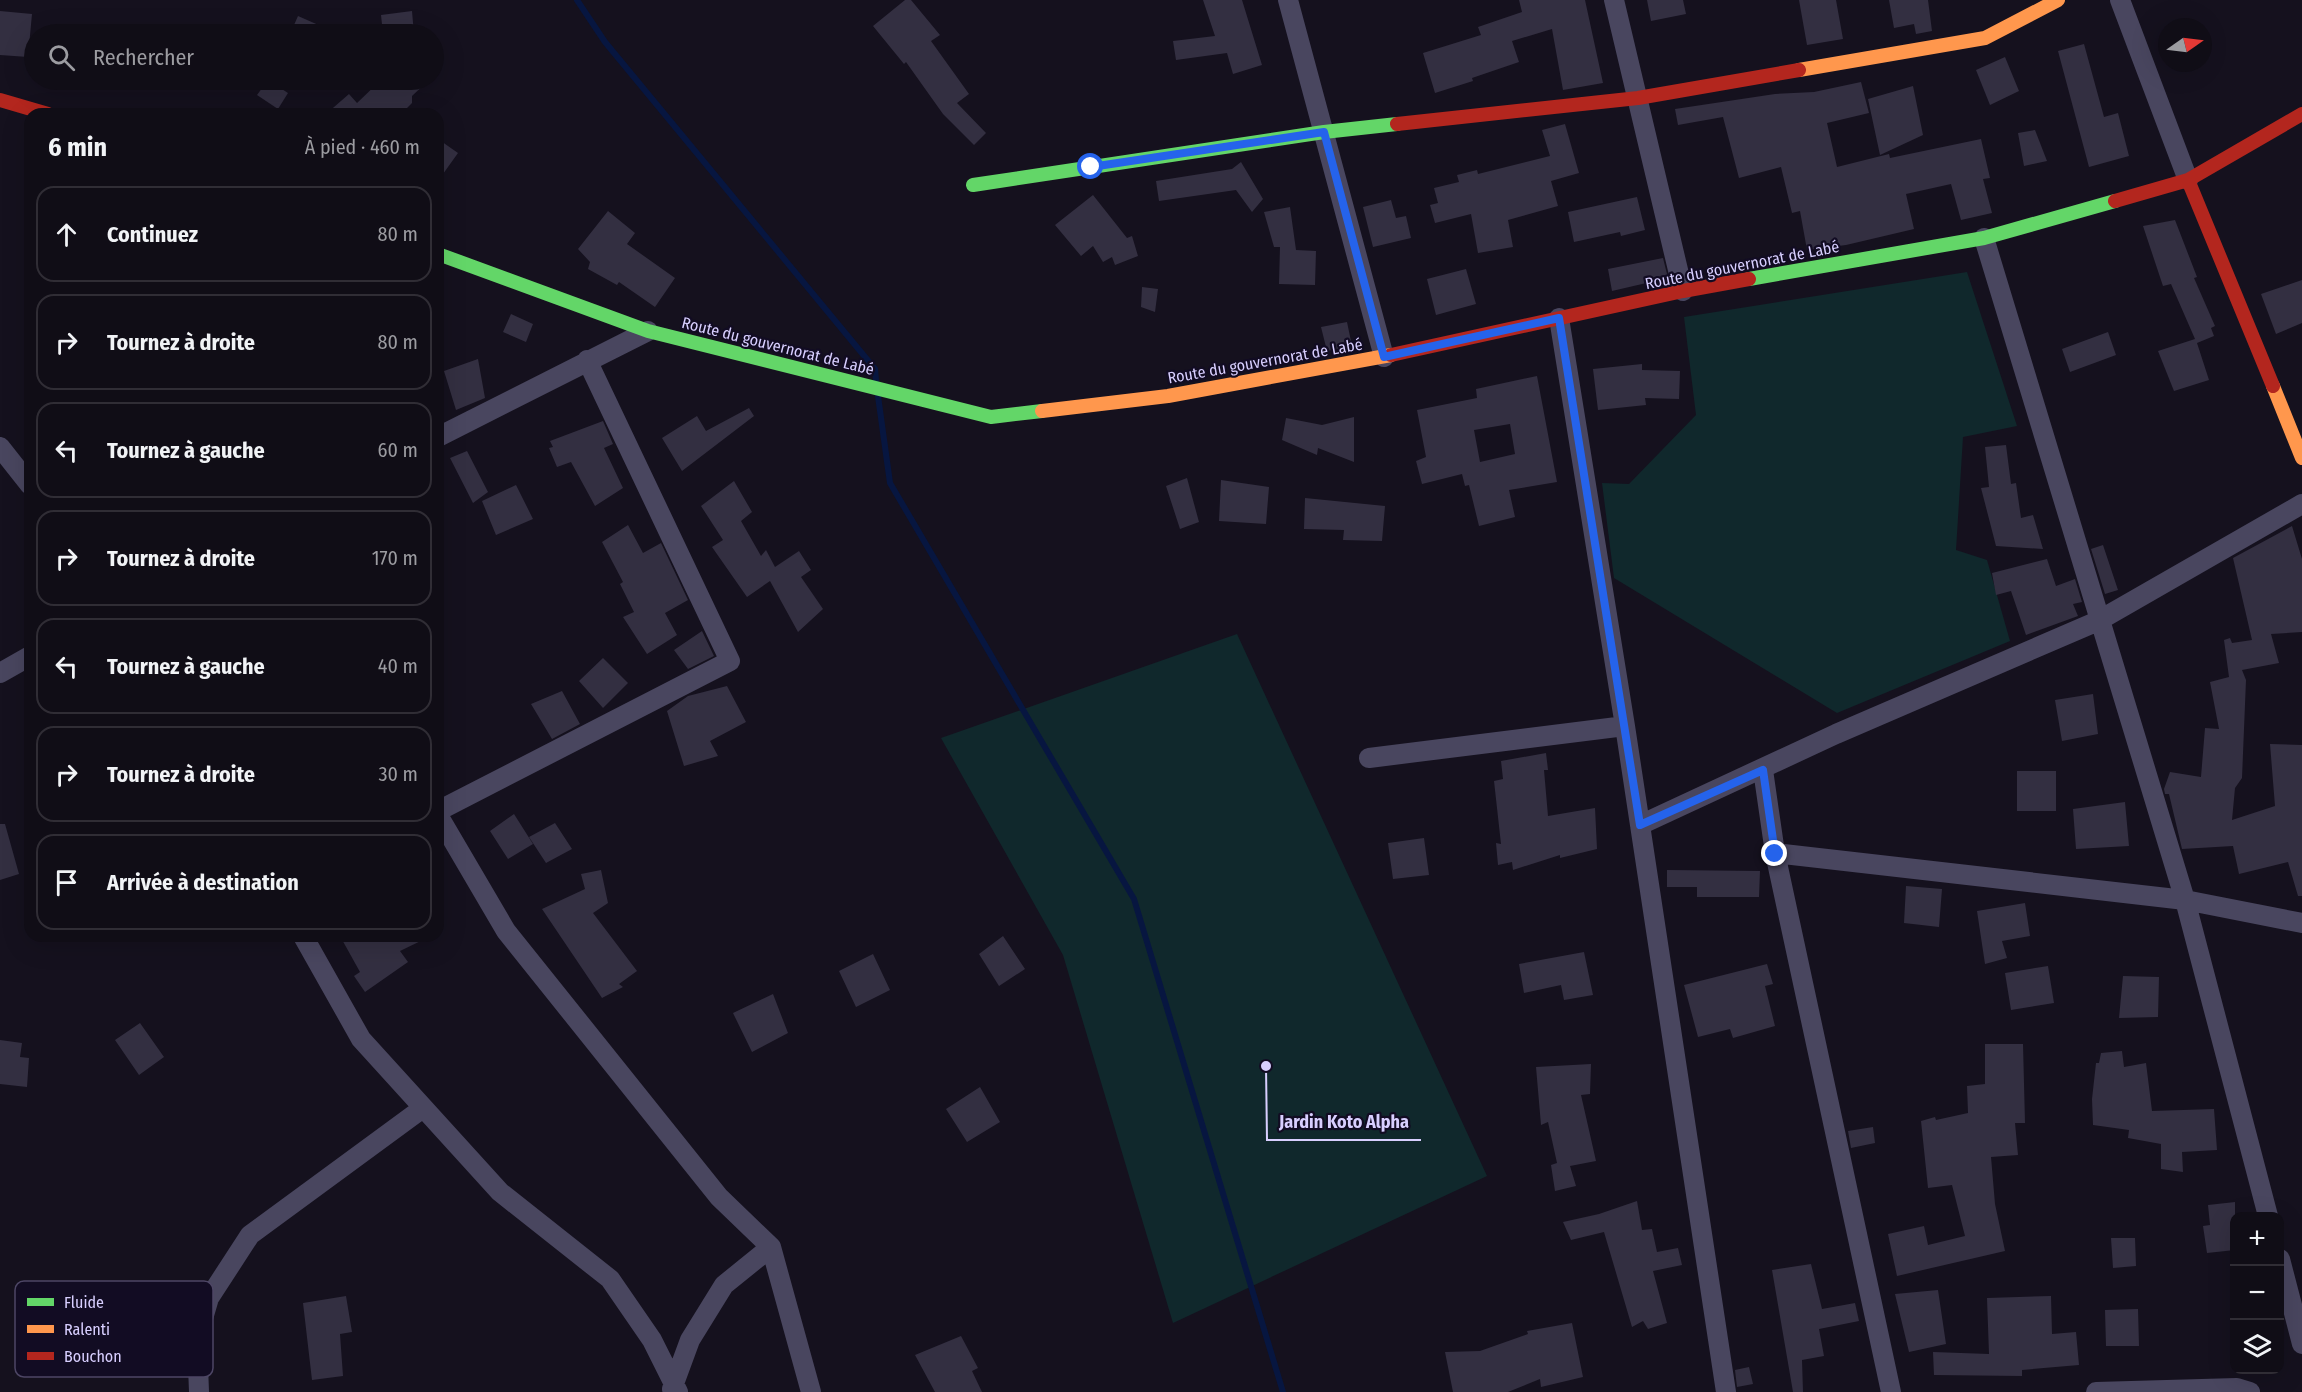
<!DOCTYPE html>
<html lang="fr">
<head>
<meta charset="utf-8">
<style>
	:root { --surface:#100d16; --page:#1e1b23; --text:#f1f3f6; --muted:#9c9ca1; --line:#302d35 }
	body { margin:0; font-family:"Fira Sans Condensed",sans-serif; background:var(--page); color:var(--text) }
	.controls { position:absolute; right:18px; bottom:18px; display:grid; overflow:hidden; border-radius:12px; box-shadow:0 6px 24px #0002 }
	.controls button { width:54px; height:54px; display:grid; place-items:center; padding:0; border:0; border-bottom:2px solid var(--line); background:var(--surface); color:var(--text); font:30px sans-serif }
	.compass { position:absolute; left:2158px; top:18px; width:54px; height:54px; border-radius:50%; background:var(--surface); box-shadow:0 6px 24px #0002; rotate:76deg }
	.stop { position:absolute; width:18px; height:18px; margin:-14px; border:4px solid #2563eb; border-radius:50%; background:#fff }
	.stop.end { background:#2563eb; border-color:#fff; box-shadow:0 2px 6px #0008 }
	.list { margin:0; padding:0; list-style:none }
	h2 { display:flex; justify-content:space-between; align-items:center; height:78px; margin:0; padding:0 24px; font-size:26px }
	h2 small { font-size:20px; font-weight:400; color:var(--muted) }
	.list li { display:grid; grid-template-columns:39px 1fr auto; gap:18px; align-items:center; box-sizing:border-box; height:96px; margin:0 12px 12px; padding:0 12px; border:2px solid var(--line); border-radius:18px }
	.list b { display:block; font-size:22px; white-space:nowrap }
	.list em { font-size:20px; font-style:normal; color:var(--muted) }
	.icon { flex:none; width:33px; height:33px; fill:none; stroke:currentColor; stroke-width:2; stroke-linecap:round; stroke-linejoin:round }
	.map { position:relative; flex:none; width:2302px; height:1392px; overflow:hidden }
	.search { position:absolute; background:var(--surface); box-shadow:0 6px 24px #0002; left:24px; top:24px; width:420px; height:66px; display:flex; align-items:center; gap:15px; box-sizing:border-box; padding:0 21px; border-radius:33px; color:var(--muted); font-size:22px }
	.panel { position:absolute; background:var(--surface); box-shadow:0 6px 24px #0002; left:24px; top:108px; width:420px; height:834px; border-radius:18px }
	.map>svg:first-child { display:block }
</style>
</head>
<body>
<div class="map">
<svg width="2302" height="1392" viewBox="0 0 2302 1392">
	<rect width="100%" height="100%" fill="#15111e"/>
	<path fill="#10282c" d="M1967 272 2017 426 1963 437 1956 550 1987 560 2010 641 1837 713 1614 578 1602 483 1629 484 1696 415 1684 317Z
		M1237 634 1487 1176 1173 1323 1063 955 941 738Z"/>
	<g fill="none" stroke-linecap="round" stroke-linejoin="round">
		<path stroke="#071640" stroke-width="6" d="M577 0 605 42 875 369 876 380
			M878 396 890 483 1134 899 1283 1392"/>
	</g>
	<path fill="#332f41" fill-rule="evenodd" d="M905 0H911L940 35 931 41 969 94 957 103 986 133 974 145 943 114 906 62 904 64 873 26Z
		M1203 0H1242L1262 65 1233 74 1227 53 1176 60 1173 41 1215 36Z
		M1519 0H1585L1603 83 1563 90 1552 29 1512 41 1519 62 1472 78 1473 81 1435 93 1423 53 1481 35 1478 27 1522 12Z
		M1647 0H1683L1686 14 1651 21Z
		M1799 0H1836L1843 39 1807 45Z
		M1889 0H1928L1932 31 1916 34 1914 24 1894 28Z
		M0 11 32 14 28 57 0 55Z
		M412 11 414 34H383L381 15Z
		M298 16 339 34H290Z
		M2084 44 2104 117 2118 113 2129 156 2089 167 2058 51Z
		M2005 57 2019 91 1990 105 1976 70Z
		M268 80 288 93 278 109 257 95Z
		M381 80H429L412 96V103L401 114H326L349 94 357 103Z
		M1861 82 1869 113 1827 123 1837 167 1889 154 1890 158 1981 139 1990 178 1983 179 1992 213 1961 220 1951 184 1906 194 1914 229 1846 245 1807 250 1800 211 1792 213 1781 167 1739 178 1723 117 1678 125 1675 109 1775 94 1814 92Z
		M1913 86 1923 135 1880 155 1868 99Z
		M1565 124 1579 173 1551 181 1558 206 1508 220 1513 247 1478 253 1471 214 1435 223 1430 205 1438 203 1434 188 1459 182 1457 175 1477 170 1478 174 1550 156 1542 130Z
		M2035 130 2047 161 2024 166 2018 133Z
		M438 139 458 153 438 181Z
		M1241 162 1263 199 1252 212 1236 190 1159 201 1156 181 1232 169Z
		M1093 195 1127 238 1132 236 1138 256 1115 265 1112 257 1103 262 1093 246 1081 256 1055 225Z
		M1637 197 1645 230 1621 236 1620 232 1574 242 1568 212Z
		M1391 200 1396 218 1406 216 1411 238 1373 247 1363 207Z
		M1290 207 1296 250 1316 251 1315 285 1279 284 1280 247H1274L1264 212Z
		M608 211 635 233 627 244 675 278 655 307 619 282 617 285 588 269 590 262 578 249Z
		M2175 220 2197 277 2194 278 2215 326 2211 328 2214 336 2197 343 2209 380 2174 391 2158 351 2195 339 2171 284 2163 286 2143 226Z
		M1663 258 1668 278 1612 291 1608 269Z
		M1466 269 1476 304 1436 315 1427 279Z
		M2302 280V323L2276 334 2261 294Z
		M1142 287 1158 289 1155 312 1141 307Z
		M511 314 533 324 526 342 503 332Z
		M1347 322 1352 346 1327 351 1321 327Z
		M2108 332 2116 355 2070 372 2062 349Z
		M478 359 485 398 456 410 444 371Z
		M1642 364V370L1680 371 1679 399 1645 398 1646 405 1598 410 1593 369Z
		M1537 376 1557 482 1509 490 1515 517 1479 526 1469 485 1465 486 1462 474 1422 484 1416 461 1426 457 1417 410 1477 398 1476 389ZM1510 424 1515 454 1480 462 1474 430Z
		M749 408 754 416 682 471 662 438 697 416 706 431Z
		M1354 417V462L1318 448 1317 455 1282 440 1286 418 1322 425Z
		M603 421 613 444 604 448 623 488 595 506 571 462 557 467 549 448 553 447 550 441Z
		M2006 445 2011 484 2016 483 2021 518 2033 515 2043 549 1996 546 1981 488 1989 487 1985 447Z
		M467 451 488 492 473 503 450 458Z
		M1187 478 1199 522 1180 529 1166 486Z
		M1221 480 1269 487 1266 524 1219 521Z
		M734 481 752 512 741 521 761 556 766 550 775 567 799 551 811 570 801 577 823 609 798 632 770 581 747 597 712 547 723 540 701 506Z
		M516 485 533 519 496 535 482 501Z
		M1305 498 1385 506 1382 541 1343 540 1344 530 1304 529Z
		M628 525 643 553 661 543 688 600 665 613 677 635 647 654 623 617 634 612 620 584 623 582 602 542Z
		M2292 526 2302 559V632L2271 634 2279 663 2242 670 2246 680 2242 778 2235 788 2232 820 2275 806 2270 744 2302 745V896H2298L2288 862 2239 874 2233 846 2182 849 2169 794H2165L2164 789 2170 772 2201 777 2205 728 2219 729 2210 682 2229 677 2224 640 2230 638 2232 643 2252 640 2233 558Z
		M2103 545 2118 590 2105 594 2091 549Z
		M2047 559 2056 586 2075 579 2082 602 2073 604 2078 616 2026 635 2011 591 1996 595 1992 573Z
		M702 631 714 656 688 669 674 650Z
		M603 658 628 683 603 708 579 681Z
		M727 686 746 722 710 741 718 756 684 766 667 711 688 696Z
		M562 691 580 724 552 739 531 704Z
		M2093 694 2098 734 2062 741 2055 700Z
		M1546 753 1548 770H1544L1548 816 1595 808 1597 849 1560 858V855L1513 870 1512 862 1498 865 1496 843 1501 844 1494 781 1503 779 1501 761Z
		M2017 771H2056V811H2017Z
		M2125 802 2129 846 2076 849 2073 809Z
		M514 814 533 844 508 859 490 831Z
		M555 823 572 849 546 863 529 837Z
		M0 824H5L19 874 0 880Z
		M1424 838 1429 875 1393 879 1388 843Z
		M601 870 608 903 593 913 637 971 619 984 623 987 602 998 542 909 585 889 581 874Z
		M1667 870 1760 871 1759 897H1697V887H1667Z
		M1906 886 1942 889 1939 927 1904 923Z
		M2025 903 2030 936 2002 941 2007 958 1985 964 1977 911Z
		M340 936H431L400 951 408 962 365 992 354 976 360 972Z
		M1003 936 1025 969 999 986 979 954Z
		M1584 952 1593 995 1564 1000 1561 985 1524 993 1519 964Z
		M873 954 890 990 856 1007 839 971Z
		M1767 964 1773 984 1765 986 1775 1026 1733 1038 1730 1029 1698 1037 1684 985Z
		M2048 966 2054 1003 2011 1010 2005 973Z
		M2123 976 2159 977 2158 1017 2119 1018Z
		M773 994 788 1033 752 1052 733 1013Z
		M140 1023 164 1057 139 1075 115 1040Z
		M0 1040 22 1043 20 1057 29 1058 27 1087 0 1084Z
		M1985 1044H2023L2025 1123H2015L2018 1155 1991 1157 1995 1204 2005 1251 1897 1276 1888 1234 1924 1226 1928 1245 1965 1236 1952 1185 1928 1188 1921 1121 1935 1117 1936 1120 1968 1113 1967 1086 1985 1084Z
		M2122 1051 2124 1067 2146 1063 2152 1111 2214 1109 2217 1150 2182 1152 2183 1172 2161 1169V1144L2128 1138 2129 1130 2093 1125 2092 1099 2096 1063H2099L2101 1053Z
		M1591 1064 1590 1094 1581 1095 1596 1161 1570 1166 1576 1186 1555 1191 1551 1165 1557 1163 1548 1122 1541 1125 1536 1067Z
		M980 1087 1000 1122 967 1142 946 1109Z
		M1873 1127 1875 1143 1851 1148 1848 1131Z
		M1637 1201 1642 1230 1652 1229 1657 1252 1678 1248 1682 1265 1653 1271 1667 1323 1648 1329 1643 1321 1632 1327 1604 1232 1571 1240 1563 1222 1599 1214Z
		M2235 1202V1219L2231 1220 2235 1250 2207 1253 2203 1226 2210 1225 2208 1205Z
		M2111 1238H2135L2136 1266 2113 1268Z
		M1811 1264 1822 1309 1855 1303 1859 1321 1819 1329 1824 1356 1802 1360 1803 1392H1793L1772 1270Z
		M1938 1290 1946 1344 1909 1352 1895 1294Z
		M346 1296 352 1332 340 1334 343 1376 312 1380 303 1303Z
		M2051 1296 2052 1334 2076 1332 2079 1365 2022 1370V1376L1934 1375 1933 1352 1989 1354 1987 1298Z
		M2138 1309 2139 1346H2106L2105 1310Z
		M1572 1323 1583 1377 1541 1387 1540 1379 1508 1392H1453L1445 1352 1480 1351 1528 1334 1527 1331Z
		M961 1336 978 1368 972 1371 982 1392H935L915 1355Z
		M1749 1367 1753 1384 1737 1387 1735 1370Z"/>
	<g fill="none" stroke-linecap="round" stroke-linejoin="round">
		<path stroke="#49465f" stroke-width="20" d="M1288 0 1384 357
			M1614 0 1683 291
			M2120 0 2188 180
			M1984 238 2185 900 2268 1216
			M1559 318 1625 726 1726 1392
			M438 437 648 331
			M0 447 30 485
			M0 673 30 656
			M1369 758 1625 726
			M1763 770 1775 853 1891 1392
			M438 811 730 661 587 360
			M438 815 506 931 719 1197 771 1247 811 1392
			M1640 825 1836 734 2098 621 2302 504
			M1775 853 2185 900 2302 923
			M303 936 361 1039 500 1192 610 1279 652 1340 678 1392
			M2280 1259 2302 1344
			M672 1389 690 1340 724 1285 771 1247
			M199 1392 197 1339 209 1298 250 1235 423 1108
			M2096 1392 2237 1388 2250 1392"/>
		<path stroke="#63d668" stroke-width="14" d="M973 185 1324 132 1397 124
			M438 254 648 331 991 417 1042 411
			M1749 279 1984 238 2115 201"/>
		<path stroke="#ff974d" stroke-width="14" d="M1799 70 1985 38 2058 0
			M2273 386 2302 458
			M1042 411 1168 396 1391 355"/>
		<path stroke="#b3261e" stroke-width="14" d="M0 100 48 114
			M1397 124 1638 98 1799 70
			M2188 180 2273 386
			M2115 201 2188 180 2302 114
			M1391 355 1683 291 1749 279"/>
	</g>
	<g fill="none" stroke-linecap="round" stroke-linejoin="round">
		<path stroke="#2563eb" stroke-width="8" d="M1091 167 1324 132 1384 357 1559 318 1640 825 1763 770 1775 854"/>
	</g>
	<g text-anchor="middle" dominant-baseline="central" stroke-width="4.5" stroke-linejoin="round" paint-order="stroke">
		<g font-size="16" fill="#d8cfff" stroke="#120c23">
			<text transform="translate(1742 265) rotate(-11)">Route du gouvernorat de Labé</text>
			<text transform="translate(778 346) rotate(14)">Route du gouvernorat de Labé</text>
			<text transform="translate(1265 361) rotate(-10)">Route du gouvernorat de Labé</text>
		</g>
	</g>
	<rect x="15" y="1281" width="198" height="96" rx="9" fill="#120c23" stroke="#4d4665" stroke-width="1.5"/>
	<rect x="27" y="1298" width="27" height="8" fill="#63d668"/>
	<rect x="27" y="1325" width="27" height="8" fill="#ff974d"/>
	<rect x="27" y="1352" width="27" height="8" fill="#b3261e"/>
	<g font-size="16" fill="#d8cfff">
		<text x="64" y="1308">Fluide</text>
		<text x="64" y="1335">Ralenti</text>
		<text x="64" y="1362">Bouchon</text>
	</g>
	<path fill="none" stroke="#d8cfff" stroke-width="2" d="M1266 1066L1267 1140H1421"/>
	<circle fill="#d8cfff" stroke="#120c23" stroke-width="2" cx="1266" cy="1066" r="6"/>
	<g font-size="18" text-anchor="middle" font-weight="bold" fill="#d8cfff" stroke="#120c23" stroke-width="4.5" stroke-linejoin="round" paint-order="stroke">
		<text x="1344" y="1128">Jardin Koto Alpha</text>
	</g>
</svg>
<div class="controls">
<button>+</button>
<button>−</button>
<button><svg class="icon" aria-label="layers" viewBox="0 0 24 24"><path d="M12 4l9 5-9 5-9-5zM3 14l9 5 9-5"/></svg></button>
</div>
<svg class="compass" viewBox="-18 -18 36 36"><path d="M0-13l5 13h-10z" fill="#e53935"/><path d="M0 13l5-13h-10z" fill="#9c9ca1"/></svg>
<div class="stop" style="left:1091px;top:167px"></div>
<div class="stop end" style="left:1775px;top:854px"></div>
<div class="search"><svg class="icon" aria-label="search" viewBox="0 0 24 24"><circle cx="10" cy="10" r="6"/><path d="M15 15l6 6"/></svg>Rechercher</div>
<section class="panel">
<h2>6 min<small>À pied · 460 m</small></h2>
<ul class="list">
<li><svg class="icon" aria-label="ahead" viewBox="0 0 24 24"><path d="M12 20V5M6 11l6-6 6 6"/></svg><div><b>Continuez</b></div><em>80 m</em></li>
<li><svg class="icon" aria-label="right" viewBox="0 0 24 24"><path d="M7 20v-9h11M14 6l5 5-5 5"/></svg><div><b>Tournez à droite</b></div><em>80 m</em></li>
<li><svg class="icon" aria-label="left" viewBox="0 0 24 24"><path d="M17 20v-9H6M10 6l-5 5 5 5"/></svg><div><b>Tournez à gauche</b></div><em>60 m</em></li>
<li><svg class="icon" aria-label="right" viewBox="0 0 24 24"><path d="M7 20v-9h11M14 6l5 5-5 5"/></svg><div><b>Tournez à droite</b></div><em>170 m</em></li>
<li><svg class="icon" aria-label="left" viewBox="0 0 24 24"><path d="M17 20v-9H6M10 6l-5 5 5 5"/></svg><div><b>Tournez à gauche</b></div><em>40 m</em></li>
<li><svg class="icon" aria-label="right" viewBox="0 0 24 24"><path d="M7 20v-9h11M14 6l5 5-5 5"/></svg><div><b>Tournez à droite</b></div><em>30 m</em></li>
<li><svg class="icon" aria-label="arrive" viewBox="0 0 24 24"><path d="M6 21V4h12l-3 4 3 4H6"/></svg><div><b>Arrivée à destination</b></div></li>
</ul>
</section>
</div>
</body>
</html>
